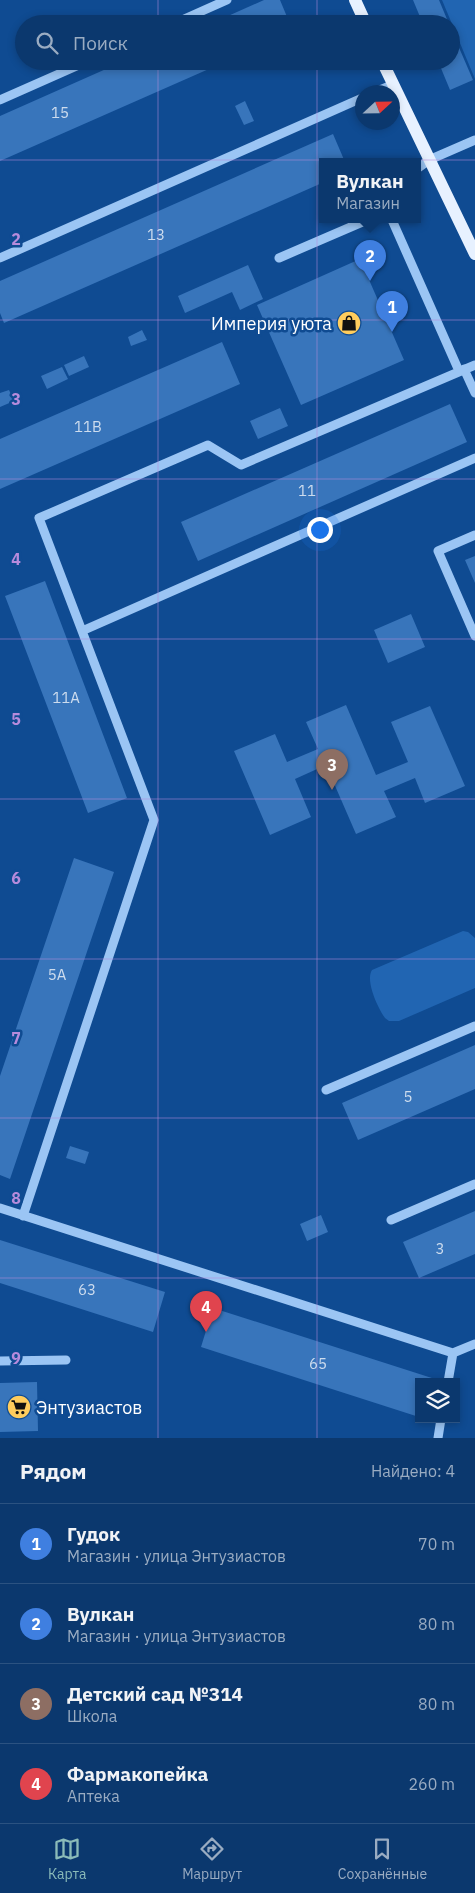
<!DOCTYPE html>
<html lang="ru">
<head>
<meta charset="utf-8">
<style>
	:root { --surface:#0b386e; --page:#194376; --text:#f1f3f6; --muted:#9aacc2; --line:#2b5281; --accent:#8bbbb9 }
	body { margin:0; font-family:"IBM Plex Sans",sans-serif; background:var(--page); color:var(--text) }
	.controls { position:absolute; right:15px; bottom:15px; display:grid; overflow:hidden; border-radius:0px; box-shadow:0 2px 8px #0003 }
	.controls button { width:45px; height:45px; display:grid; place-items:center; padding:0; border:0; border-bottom:1px solid var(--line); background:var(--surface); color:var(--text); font:25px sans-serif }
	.compass { position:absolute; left:355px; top:85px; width:45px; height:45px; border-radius:50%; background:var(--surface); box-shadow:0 2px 8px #0003; rotate:68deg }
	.you { position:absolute; left:319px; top:529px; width:18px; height:18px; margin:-12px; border:4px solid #fff; border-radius:50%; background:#1a73e8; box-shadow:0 0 0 8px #1a73e833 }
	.badge { display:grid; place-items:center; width:32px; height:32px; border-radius:50%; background:var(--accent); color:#fff; font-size:16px; font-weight:700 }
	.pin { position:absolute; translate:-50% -41px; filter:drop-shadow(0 1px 2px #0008) }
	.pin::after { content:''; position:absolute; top:26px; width:18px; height:15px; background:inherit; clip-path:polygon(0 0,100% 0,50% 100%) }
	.popup { position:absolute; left:319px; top:158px; width:102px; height:65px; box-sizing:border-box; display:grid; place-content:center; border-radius:0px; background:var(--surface); filter:drop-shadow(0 1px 4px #0005); font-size:16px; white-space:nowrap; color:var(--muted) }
	.popup b { font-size:19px; color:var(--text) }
	.popup::after { content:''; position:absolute; left:50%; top:100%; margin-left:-10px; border:10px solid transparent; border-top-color:var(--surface) }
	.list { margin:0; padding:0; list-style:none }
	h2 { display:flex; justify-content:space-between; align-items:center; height:65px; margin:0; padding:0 20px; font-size:21px }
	h2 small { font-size:16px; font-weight:400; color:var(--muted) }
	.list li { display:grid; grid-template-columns:32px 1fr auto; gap:15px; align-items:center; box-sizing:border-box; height:80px; padding:0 20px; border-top:1px solid var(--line) }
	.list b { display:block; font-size:19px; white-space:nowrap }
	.list p { margin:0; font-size:16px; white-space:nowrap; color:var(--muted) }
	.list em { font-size:16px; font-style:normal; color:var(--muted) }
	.icon { flex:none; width:28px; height:28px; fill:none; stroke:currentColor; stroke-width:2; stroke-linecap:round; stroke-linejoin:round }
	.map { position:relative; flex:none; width:475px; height:1438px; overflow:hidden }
	.search { position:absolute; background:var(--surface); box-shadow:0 2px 8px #0003; left:15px; right:15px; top:15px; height:55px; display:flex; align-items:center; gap:12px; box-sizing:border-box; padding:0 18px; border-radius:28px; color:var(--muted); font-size:19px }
	.sheet { height:385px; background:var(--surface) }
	nav { display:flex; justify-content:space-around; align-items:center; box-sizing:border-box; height:70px; border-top:1px solid var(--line); background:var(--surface); font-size:14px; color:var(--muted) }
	nav a { display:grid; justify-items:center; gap:2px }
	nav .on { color:var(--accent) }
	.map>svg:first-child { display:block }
</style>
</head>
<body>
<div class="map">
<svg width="475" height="1438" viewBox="0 0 475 1438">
	<rect width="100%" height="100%" fill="#0f4b92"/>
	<path fill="#2165b2" d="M442 0H475V79Z
		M463 931 468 932 475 938V988L399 1021H389L385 1018C378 1008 365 981 372 970Z"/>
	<path fill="#3875bb" d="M264 0H280L290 24H210Z
		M413 0H439L449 24H423Z
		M451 29 473 80 450 90 438 61H451Z
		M124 61H227L0 161V116Z
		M245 101 254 121 244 125 235 106Z
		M333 134 345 162H322V183L4 323 0 313V281Z
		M360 259 404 360 301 405 257 305Z
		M248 265 263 299 240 310 232 292 185 313 178 296Z
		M142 330 147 340 131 346 128 337Z
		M222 342 240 384 0 489V439Z
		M84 356 89 367 69 376 64 365Z
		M62 367 68 379 47 389 41 376Z
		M9 390 14 401 0 407V393Z
		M450 404 467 442 198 561 181 522Z
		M280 408 288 426 258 439 250 421Z
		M475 556V583L465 560Z
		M45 581 127 798 88 813 5 596Z
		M411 614 425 647 388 663 374 630Z
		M346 705 376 775 408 762 391 722 430 706 465 786 425 803 415 778 384 791 396 817 356 834 326 765 295 779 311 817 270 835 234 751 275 734 287 762 318 749 306 722Z
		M74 858 114 872 10 1179 0 1175V1076Z
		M475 1045V1089L358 1140 342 1103Z
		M70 1146 89 1152 85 1164 66 1158Z
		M475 1211V1254L419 1278 403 1242Z
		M321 1215 328 1232 307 1241 300 1224Z
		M0 1240 165 1292 153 1332 0 1283Z
		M213 1308 435 1379 434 1382H419V1417L201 1347Z
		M37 1382 38 1431 0 1432V1383Z"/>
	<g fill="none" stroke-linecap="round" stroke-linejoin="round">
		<path stroke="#9bc5f4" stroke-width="9" d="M173 24 227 0
			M375 92 392 85
			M0 100 88 61
			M418 168 429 160 475 140
			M392 220 459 371
			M0 258 362 98
			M279 258 367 220
			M464 369 475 393
			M475 535 438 551 475 636
			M82 631 475 458
			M326 1090 475 1026
			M0 1208 453 1353 475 1344
			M23 1216 154 820 39 518 208 445 241 465 475 365
			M391 1220 475 1184
			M0 1361 66 1360
			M448 1382 453 1353
			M438 1438 441 1419"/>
		<path stroke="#e7f1ff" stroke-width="12" d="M355 0 366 24
			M382 61 475 254"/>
	</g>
	<path fill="none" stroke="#b68bdc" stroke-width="1" stroke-opacity="0.55" d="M158 0V24M317 0V24M158 61V1438M317 61V1438M0 160H475M0 320H475M0 479H475M0 639H475M0 799H475M0 959H475M0 1118H475M0 1278H475"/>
	<defs>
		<g id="shop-disc" transform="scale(1.25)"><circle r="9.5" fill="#ffcd5d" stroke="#0f4b92"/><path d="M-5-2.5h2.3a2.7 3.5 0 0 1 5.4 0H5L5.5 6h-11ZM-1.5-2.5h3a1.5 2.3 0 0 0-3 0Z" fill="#111"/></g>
		<g id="supermarket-disc" transform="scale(1.25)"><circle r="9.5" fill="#ffcd5d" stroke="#0f4b92"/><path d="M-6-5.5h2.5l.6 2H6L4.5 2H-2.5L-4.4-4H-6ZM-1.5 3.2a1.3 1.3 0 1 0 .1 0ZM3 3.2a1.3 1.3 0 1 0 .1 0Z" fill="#111"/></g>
	</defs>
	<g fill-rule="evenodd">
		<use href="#shop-disc" x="349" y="323"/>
		<use href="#supermarket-disc" x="19" y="1407"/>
	</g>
	<g text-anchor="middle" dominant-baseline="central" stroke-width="5" stroke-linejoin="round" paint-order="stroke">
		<g font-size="15" fill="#cddcee">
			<text x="60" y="112">15</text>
			<text x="156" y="234">13</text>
			<text x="88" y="426">11В</text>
			<text x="307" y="490">11</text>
			<text x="66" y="697">11А</text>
			<text x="57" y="974">5А</text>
			<text x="408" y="1096">5</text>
			<text x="440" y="1248">3</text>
			<text x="87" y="1289">63</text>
			<text x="318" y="1363">65</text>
		</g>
		<g font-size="18" fill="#fff" stroke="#0f4b92" text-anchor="end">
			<text x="332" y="323">Империя уюта</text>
			<text x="36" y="1407" text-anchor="start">Энтузиастов</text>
		</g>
	</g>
	<g font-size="16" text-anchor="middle" font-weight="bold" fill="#b68bdc" stroke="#0f4b92" stroke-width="5" stroke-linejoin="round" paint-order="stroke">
		<text x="16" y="245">2</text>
		<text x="16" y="405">3</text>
		<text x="16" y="565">4</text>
		<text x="16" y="725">5</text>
		<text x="16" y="884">6</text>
		<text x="16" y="1044">7</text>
		<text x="16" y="1204">8</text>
		<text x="16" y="1364">9</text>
	</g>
</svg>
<div class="controls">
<button><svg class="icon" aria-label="layers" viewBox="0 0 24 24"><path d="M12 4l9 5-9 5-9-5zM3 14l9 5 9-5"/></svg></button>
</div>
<svg class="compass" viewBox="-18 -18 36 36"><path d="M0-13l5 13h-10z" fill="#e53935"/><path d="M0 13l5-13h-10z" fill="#9aacc2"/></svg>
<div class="you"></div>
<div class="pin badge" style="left:392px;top:332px;background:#3f7fe0">1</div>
<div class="pin badge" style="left:370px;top:281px;background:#3f7fe0">2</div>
<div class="popup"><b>Вулкан</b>Магазин</div>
<div class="pin badge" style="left:332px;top:790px;background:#8d6e63">3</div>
<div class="pin badge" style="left:206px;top:1332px;background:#e0444e">4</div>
<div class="search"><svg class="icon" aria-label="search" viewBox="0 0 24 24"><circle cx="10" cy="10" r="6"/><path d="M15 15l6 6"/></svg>Поиск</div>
</div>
<section class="sheet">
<h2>Рядом<small>Найдено: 4</small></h2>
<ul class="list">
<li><span class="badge" style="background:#3f7fe0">1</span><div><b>Гудок</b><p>Магазин · улица Энтузиастов</p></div><em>70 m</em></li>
<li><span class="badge" style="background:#3f7fe0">2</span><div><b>Вулкан</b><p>Магазин · улица Энтузиастов</p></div><em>80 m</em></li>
<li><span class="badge" style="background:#8d6e63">3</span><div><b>Детский сад №314</b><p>Школа</p></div><em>80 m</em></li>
<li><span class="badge" style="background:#e0444e">4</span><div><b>Фармакопейка</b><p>Аптека</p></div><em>260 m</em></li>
</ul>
</section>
<nav>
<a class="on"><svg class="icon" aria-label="map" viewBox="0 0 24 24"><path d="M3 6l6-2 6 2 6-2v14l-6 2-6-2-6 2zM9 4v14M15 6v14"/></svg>Карта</a>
<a><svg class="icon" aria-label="directions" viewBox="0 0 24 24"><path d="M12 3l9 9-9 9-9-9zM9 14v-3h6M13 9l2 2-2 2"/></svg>Маршрут</a>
<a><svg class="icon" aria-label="saved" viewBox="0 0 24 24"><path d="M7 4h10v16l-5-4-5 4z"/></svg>Сохранённые</a>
</nav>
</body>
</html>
